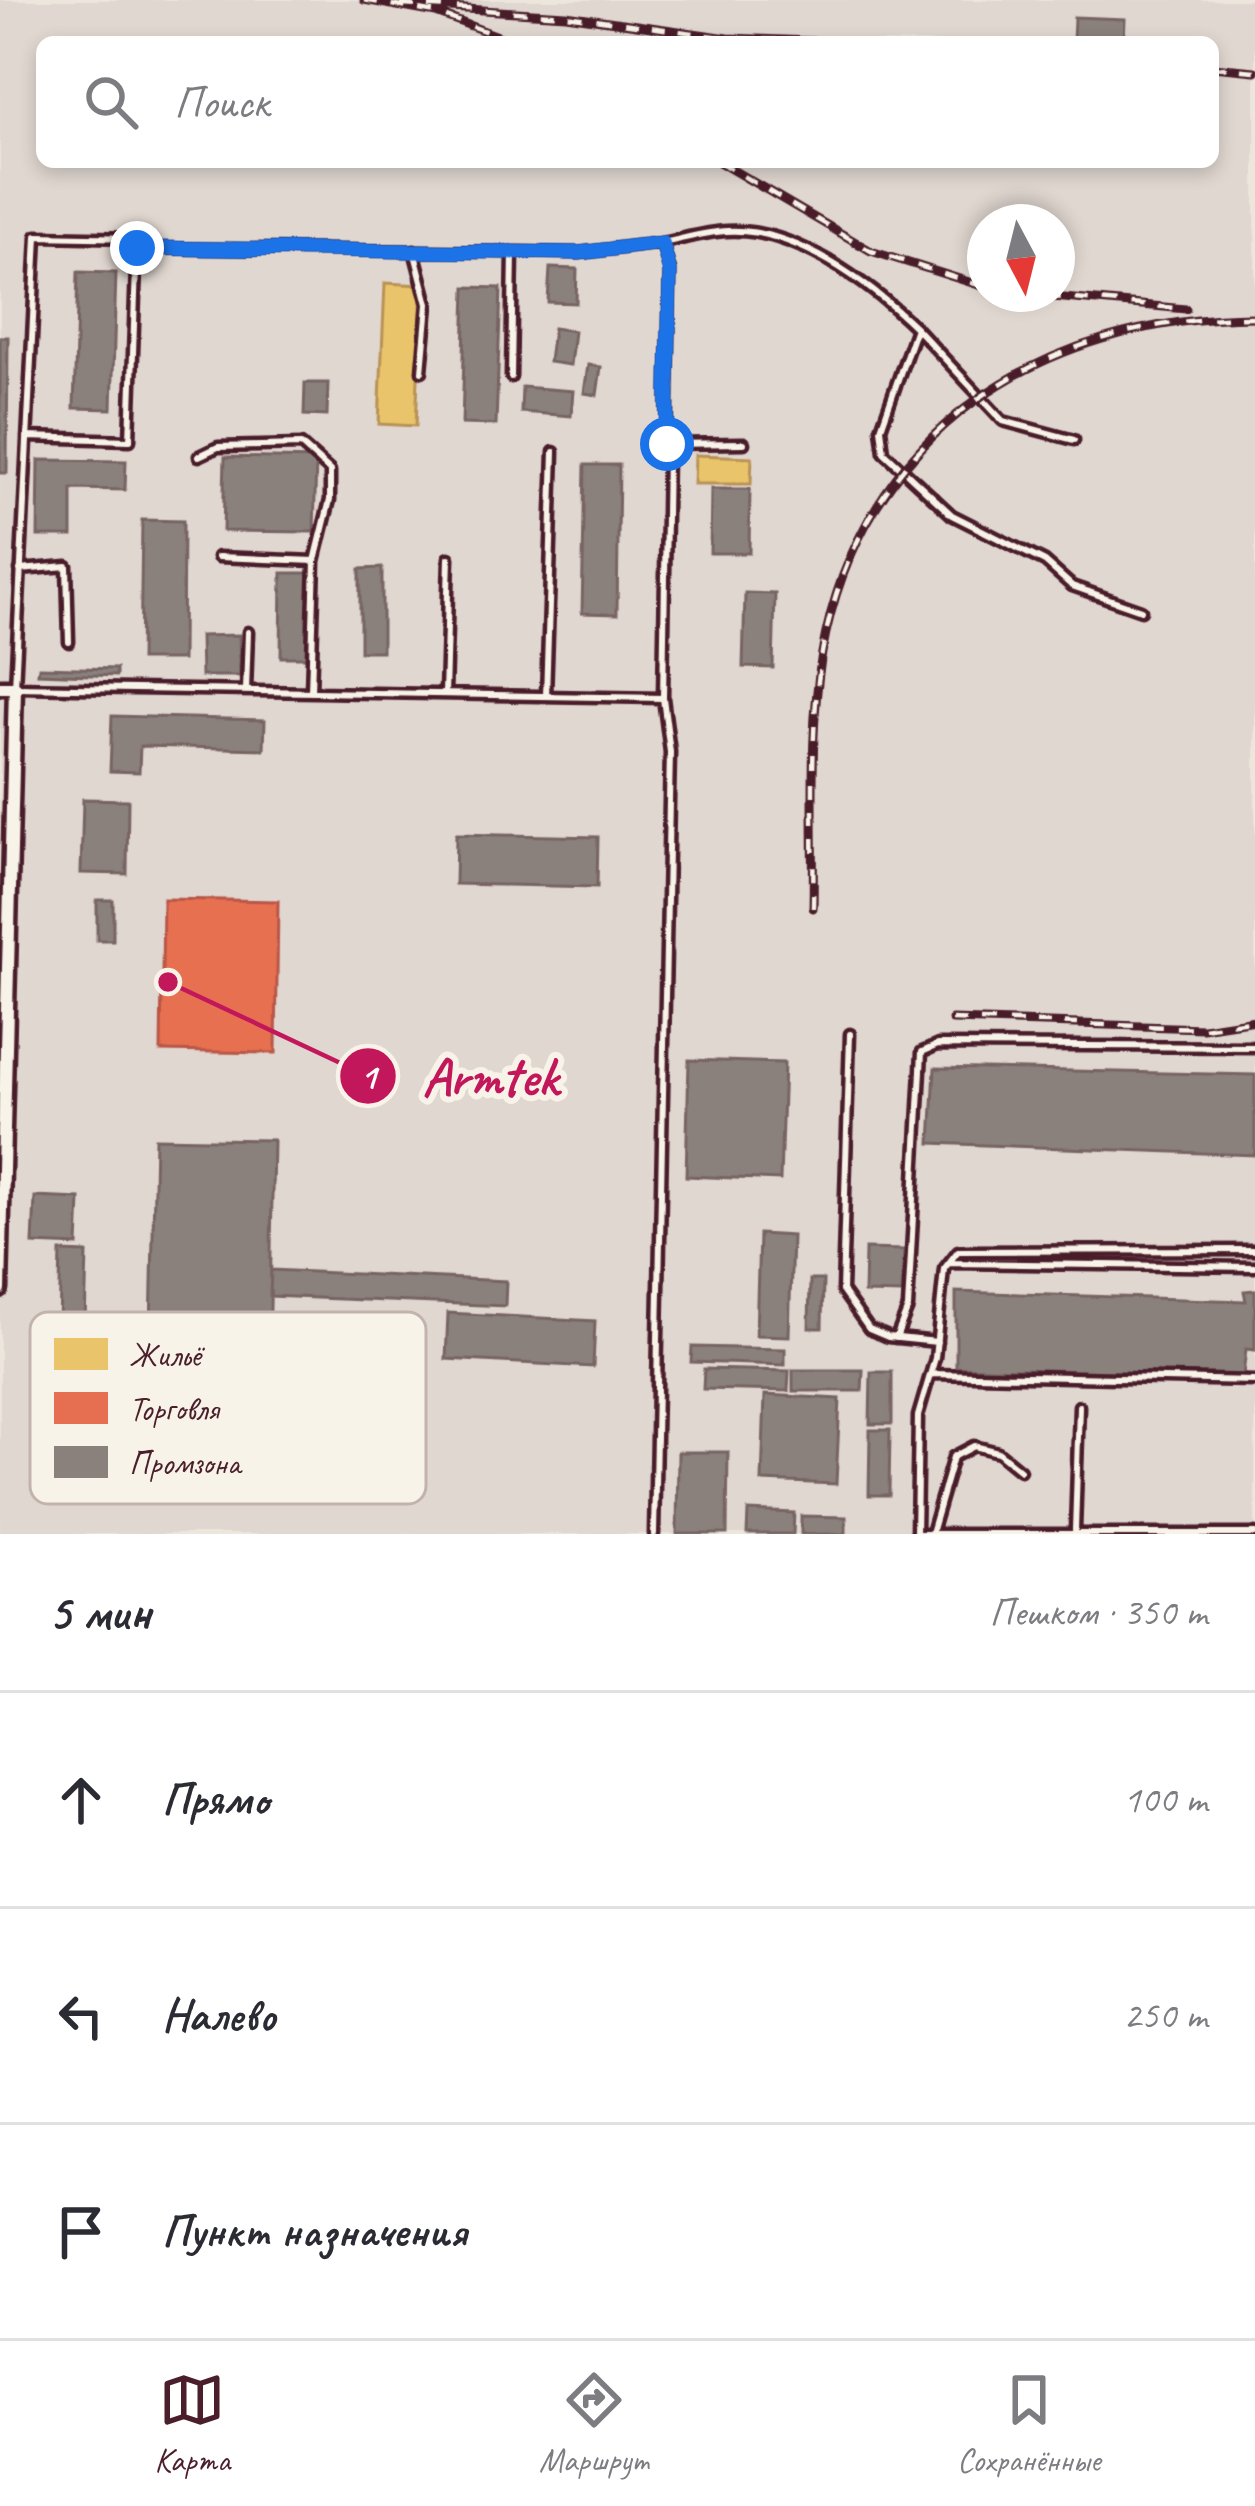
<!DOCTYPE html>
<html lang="ru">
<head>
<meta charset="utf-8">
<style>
	:root { --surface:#fff; --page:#f2f2f3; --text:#2b2b33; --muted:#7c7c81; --line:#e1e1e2; --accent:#4a1f2b }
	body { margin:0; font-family:Caveat,sans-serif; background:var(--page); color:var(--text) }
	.compass { position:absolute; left:967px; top:204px; width:108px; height:108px; border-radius:50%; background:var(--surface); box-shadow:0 6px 18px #0003; rotate:173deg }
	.stop { position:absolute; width:36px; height:36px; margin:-27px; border:9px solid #1a73e8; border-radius:50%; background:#fff }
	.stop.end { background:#1a73e8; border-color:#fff; box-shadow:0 3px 12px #0008 }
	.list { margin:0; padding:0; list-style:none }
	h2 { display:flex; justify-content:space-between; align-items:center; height:156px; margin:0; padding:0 48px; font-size:51px }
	h2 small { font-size:39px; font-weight:400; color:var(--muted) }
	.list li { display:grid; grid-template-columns:78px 1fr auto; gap:36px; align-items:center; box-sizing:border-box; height:216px; padding:0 48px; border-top:3px solid var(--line) }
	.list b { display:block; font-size:45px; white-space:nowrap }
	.list em { font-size:39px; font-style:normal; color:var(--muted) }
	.icon { flex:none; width:66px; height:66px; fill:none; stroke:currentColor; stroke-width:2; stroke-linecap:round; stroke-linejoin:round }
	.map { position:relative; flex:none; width:1255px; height:1534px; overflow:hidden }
	.search { position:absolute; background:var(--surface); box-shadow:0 6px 18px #0003; left:36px; right:36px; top:36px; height:132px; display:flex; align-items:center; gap:30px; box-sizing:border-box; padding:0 42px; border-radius:18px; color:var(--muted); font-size:45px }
	.sheet { height:804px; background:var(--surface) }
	nav { display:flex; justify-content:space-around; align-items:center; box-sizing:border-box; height:168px; border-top:3px solid var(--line); background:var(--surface); font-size:33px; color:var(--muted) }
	nav a { display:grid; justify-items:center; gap:6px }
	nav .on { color:var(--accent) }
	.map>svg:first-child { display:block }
</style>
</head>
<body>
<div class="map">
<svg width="1255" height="1534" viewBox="0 0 1255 1534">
	<rect width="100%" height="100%" fill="#ece6dd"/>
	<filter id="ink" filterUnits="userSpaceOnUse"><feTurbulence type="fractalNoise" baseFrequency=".00833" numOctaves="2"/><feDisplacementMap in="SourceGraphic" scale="24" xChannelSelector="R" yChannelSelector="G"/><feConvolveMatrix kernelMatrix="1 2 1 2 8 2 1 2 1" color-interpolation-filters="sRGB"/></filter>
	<g filter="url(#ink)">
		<path fill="#e0d7d0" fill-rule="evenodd" d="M0 0H1255V1534H0ZM42 42H1213V162H42ZM985 222H1057V294H985Z"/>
		<path fill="#e9c46a" stroke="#b99257" stroke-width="3" d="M385 283 422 285 416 426 379 424Z
			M695 455 752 457 751 484H694Z"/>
		<path fill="#e76f51" stroke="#b85746" stroke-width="3" d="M163 899 278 901 276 1053 161 1051Z"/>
		<path fill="#8a817c" stroke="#776464" stroke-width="3" d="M1074 17 1125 19 1124 42H1073Z
			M550 268 577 269 576 303 548 302Z
			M78 272 116 273 112 409 74 408Z
			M466 287 501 288 496 425 462 424Z
			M553 328 574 331 570 365 549 362Z
			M0 337H8L7 473H0Z
			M588 365 601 367 597 395 584 393Z
			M305 383H328L327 416 304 415Z
			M522 387 573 391 571 416 521 412Z
			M225 457 316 459 314 532 223 531Z
			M39 460 126 461 125 490 72 489V536H38Z
			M585 465H619L617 614 582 613Z
			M711 489H750L749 553H710Z
			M142 520 183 521 182 660H140Z
			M382 568V651H360V569Z
			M282 573H310L309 657H281Z
			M745 593 775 594 773 668 743 667Z
			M239 635 240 676H201L200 636Z
			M39 667 116 669V676L38 673Z
			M112 716 265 720 264 749 140 746 139 772 110 771Z
			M83 799 128 800 127 874 81 873Z
			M456 834 598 837 597 887 455 884Z
			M97 900H113V940H97Z
			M689 1060 784 1063 780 1180 686 1176Z
			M935 1068 1255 1075V1155L931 1143Z
			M155 1138 273 1140 267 1479 148 1476Z
			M35 1197 80 1199 78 1246 33 1244Z
			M759 1234 792 1236 789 1336 756 1335Z
			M865 1249 904 1250 902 1294 864 1293Z
			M61 1252 87 1253 85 1324 59 1323Z
			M271 1270 506 1281 505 1306 270 1296Z
			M810 1280H823L822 1328H809Z
			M1255 1290V1350L1246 1349 1243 1376 956 1367V1292L1246 1301 1244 1291Z
			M448 1313 595 1321 593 1367 446 1359Z
			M692 1347 785 1349V1365L691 1362Z
			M704 1369 789 1371 788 1391 703 1389Z
			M793 1370H863L862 1391H793Z
			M871 1372H892V1424H870Z
			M765 1395 840 1399 836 1484 762 1481Z
			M870 1430H890L889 1495H869Z
			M678 1452H728L727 1534H677Z
			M748 1511 794 1513 793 1534H747Z
			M801 1516 846 1517V1534H801Z"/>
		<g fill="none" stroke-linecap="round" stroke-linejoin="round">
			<g stroke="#4a1f2b" stroke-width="15">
				<path id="service" d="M662 243C683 239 705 232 727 231 795 227 870 284 916 328L881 428 884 452 952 515 1045 562 1072 586 1141 610
					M137 248 513 252
					M414 250 428 304 422 371
					M916 328 1003 421 1074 440
					M511 377 513 252 579 253 662 243 670 271 663 698
					M27 437 130 440 137 238 37 236 15 687 663 698 670 752 654 1534
					M667 444 744 443
					M199 456 218 447 301 445 330 471V500L315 561
					M218 557 315 561 311 692
					M20 570 67 566 69 642
					M246 691 248 632
					M445 694 449 558
					M546 696 554 452
					M850 1034 842 1291 869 1329 888 1337 937 1342
					M949 1263 1255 1267
					M896 1338 908 1308 922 1052 938 1045 1255 1047
					M931 1374 1255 1381
					M1075 1530 1079 1406
					M931 1533 953 1457 974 1446 998 1452 1020 1470
					M916 1534 918 1416 935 1358 944 1269 958 1251 1255 1250
					M916 1534H1255"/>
			</g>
			<g stroke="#4a1f2b" stroke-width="21">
				<path id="minor" d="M0 687H15L0 1290"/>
			</g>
			<use href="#service" stroke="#f7f3e8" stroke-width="6"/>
			<use href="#minor" stroke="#f7f3e8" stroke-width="12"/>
			<g stroke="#4a1f2b" stroke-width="9">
				<path id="rail" d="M364 0 436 13 514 42
					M401 5 566 15 728 38 839 42
					M1213 67 1255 71
					M719 162 871 251 985 287
					M1019 294 1186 309
					M813 908C815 825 808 736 822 653 861 432 1041 318 1255 317
					M952 1020 1203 1028 1255 1020"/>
			</g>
			<use href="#rail" stroke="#f7f3e8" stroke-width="4.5" stroke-dasharray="14" stroke-linecap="butt"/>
		</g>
	</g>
	<g fill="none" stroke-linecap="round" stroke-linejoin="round" filter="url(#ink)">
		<path stroke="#1a73e8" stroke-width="15" d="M137 248 579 253 662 243 670 272 667 444"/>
	</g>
	<rect x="30" y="1312" width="396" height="192" rx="18" fill="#f7f3e8" stroke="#c3b3af" stroke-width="3"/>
	<rect x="54" y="1338" width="54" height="32" fill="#e9c46a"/>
	<rect x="54" y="1392" width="54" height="32" fill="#e76f51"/>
	<rect x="54" y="1446" width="54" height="32" fill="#8a817c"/>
	<g font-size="33" fill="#4a1f2b">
		<text x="129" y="1366">Жильё</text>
		<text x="129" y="1420">Торговля</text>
		<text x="129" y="1474">Промзона</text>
	</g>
	<path fill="none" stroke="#c2185b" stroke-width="4.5" d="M168 982L368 1076"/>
	<g fill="#c2185b" stroke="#f7f3e8" stroke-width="4.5">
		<circle cx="168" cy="982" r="12"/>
		<circle cx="368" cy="1076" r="30"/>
	</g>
	<g font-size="36" text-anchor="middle" font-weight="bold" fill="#fff">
		<text x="368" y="1088">1</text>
	</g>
	<g font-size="54" text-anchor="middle" font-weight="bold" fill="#c2185b" stroke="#f7f3e8" stroke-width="12" stroke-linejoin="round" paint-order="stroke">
		<text x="490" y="1095">Armtek</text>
	</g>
</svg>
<svg class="compass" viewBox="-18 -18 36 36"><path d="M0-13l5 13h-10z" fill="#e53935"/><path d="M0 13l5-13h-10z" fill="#7c7c81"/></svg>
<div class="stop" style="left:667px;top:444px"></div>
<div class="stop end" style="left:137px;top:248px"></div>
<div class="search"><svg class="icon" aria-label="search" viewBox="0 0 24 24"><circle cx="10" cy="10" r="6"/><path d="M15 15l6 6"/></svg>Поиск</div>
</div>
<section class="sheet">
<h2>5 мин<small>Пешком · 350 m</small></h2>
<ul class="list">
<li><svg class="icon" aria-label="ahead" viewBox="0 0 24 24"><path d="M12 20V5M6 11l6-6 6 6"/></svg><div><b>Прямо</b></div><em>100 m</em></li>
<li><svg class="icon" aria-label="left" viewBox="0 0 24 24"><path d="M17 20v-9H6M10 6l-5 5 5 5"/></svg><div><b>Налево</b></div><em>250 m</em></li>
<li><svg class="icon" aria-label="arrive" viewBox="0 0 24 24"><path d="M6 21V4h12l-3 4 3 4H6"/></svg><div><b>Пункт назначения</b></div></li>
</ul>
</section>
<nav>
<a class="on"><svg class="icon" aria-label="map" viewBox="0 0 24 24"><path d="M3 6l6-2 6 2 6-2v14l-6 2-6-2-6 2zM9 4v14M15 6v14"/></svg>Карта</a>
<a><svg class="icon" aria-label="directions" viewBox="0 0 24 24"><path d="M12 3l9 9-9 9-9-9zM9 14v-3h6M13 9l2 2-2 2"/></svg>Маршрут</a>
<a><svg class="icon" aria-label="saved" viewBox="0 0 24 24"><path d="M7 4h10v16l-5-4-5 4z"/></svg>Сохранённые</a>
</nav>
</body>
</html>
